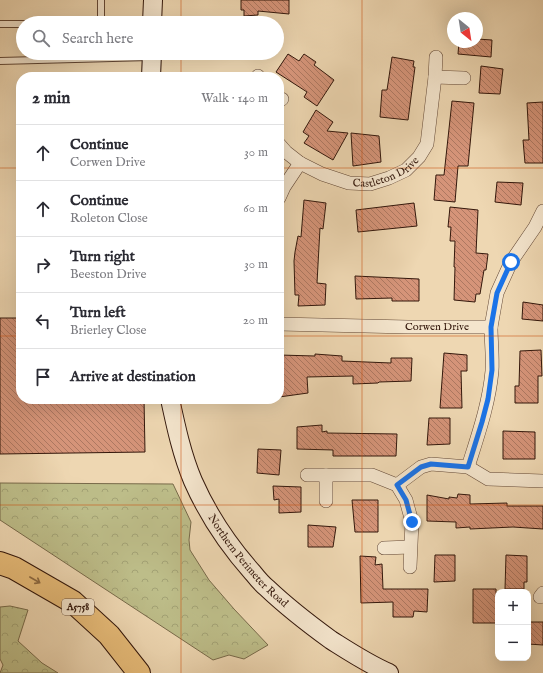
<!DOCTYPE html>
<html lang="en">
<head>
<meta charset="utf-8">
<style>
	:root { --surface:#fff; --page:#f2f2f3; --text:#2b2b33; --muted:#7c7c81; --line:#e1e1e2 }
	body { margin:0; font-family:"IM FELL English",serif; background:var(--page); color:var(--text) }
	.controls { position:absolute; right:12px; bottom:12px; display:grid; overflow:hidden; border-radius:8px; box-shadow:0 4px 16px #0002 }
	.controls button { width:36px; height:36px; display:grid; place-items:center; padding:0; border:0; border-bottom:1px solid var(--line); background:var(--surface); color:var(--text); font:20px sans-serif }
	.compass { position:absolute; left:447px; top:12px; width:36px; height:36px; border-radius:50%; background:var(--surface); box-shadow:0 4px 16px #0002; rotate:150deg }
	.stop { position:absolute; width:12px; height:12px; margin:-9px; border:3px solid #1a73e8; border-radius:50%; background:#fff }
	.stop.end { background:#1a73e8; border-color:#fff; box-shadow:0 1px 4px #0008 }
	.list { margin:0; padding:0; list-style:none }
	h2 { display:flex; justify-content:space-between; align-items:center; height:52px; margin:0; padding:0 16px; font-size:17px }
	h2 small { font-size:13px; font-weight:400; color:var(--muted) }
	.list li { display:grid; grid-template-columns:26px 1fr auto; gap:12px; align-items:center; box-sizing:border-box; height:56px; padding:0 16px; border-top:1px solid var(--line) }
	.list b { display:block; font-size:15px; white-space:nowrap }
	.list p { margin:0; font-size:13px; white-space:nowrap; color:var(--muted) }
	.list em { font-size:13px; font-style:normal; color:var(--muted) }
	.icon { flex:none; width:22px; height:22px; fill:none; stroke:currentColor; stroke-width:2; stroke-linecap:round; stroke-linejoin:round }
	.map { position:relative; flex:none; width:543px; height:673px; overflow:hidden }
	.search { position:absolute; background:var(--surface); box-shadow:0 4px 16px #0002; left:16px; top:16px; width:268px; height:44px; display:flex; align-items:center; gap:10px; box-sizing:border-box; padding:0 14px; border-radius:22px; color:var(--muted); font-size:15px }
	.panel { position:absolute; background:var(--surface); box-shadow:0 4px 16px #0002; left:16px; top:72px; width:268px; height:332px; border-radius:16px }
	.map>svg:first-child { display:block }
</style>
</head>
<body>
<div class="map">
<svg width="543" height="673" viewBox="0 0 543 673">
	<defs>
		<pattern id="forest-crowns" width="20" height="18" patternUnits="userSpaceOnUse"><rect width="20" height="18" fill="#bdbd89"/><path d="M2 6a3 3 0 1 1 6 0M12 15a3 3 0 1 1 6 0" fill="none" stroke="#a3a275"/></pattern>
		<pattern id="building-back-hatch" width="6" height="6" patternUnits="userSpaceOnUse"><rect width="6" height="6" fill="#d59479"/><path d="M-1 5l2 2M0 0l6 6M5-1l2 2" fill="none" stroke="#ad7861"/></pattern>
	</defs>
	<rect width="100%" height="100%" fill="#eed7b2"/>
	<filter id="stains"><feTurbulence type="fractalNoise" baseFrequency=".005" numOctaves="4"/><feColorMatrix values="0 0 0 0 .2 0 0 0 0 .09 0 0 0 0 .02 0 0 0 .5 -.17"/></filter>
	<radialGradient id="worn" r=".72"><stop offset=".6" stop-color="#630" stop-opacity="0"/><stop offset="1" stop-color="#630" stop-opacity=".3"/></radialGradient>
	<path fill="url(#forest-crowns)" stroke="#786a4a" d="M0 483 173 484 191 522 189 540 190 550 209 580 234 609 268 645 244 659 229 655 213 660 0 520Z
		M10 606 28 610 18 641 42 663 58 673H0L3 665 0 659V607Z"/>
	<path fill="url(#building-back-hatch)" stroke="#33170b" d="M241 0H289V14L258 11V15L244 16V10H241Z
		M477 39 492 40 491 57 458 54 459 42H477Z
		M288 54 299 61 304 54 316 62 314 65 334 80 317 106 304 97 307 92 276 72Z
		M392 57 414 61 413 67H415L408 120 380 117 382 90H387Z
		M481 66 503 69 500 94 479 93Z
		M452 101 474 103 468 166H458L455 202 434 200 436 175H444Z
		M543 102V163H525L523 140H529L527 103Z
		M316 110 333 122 327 131 348 133 333 160 304 143 309 136 303 132Z
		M351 133 379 136 381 162 353 166Z
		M497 182 523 183 521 205 495 202Z
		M304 200 326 203 323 229 320 228 317 283 326 284 325 305 298 306 299 295H295L294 261 295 252 298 236 301 237Z
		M414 203 417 226 358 232 356 210Z
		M450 207 478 210 476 253 488 254 486 270H484L480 294H476L475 302 454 300 455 267H454L455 241H450L451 227H448Z
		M355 276 419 279V301H392V298L356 299Z
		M523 302 543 305V321L522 319Z
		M0 318H21V399H144L145 452 0 454Z
		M541 350 542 376H538V403H515V386H519L520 351Z
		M444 353 467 355V371H461L462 408H440Z
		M315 354 342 356V361L391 363V358H412L411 381 379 382 378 383 353 384V376L307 377 308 393 279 397V355L315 356Z
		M429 418H450V444L427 445Z
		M322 425V432L327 431V433L397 434 396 456H333V450L297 449V427Z
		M503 431 535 432V459H503Z
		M258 449 281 450 279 475 257 473Z
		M273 486 301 487V512L279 513V499L274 500Z
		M458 494 470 495V504L507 503V506H543V529L513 527 470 529V527L456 528V522L427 521V495L449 499V497L457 498Z
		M352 500H378V532H355Z
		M308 525 336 527 333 547H308Z
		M435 555H455V581L434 582Z
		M506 555 527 556V582H524V589H505Z
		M360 556 376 557 375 565 382 564 383 589H428L427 612 414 611 413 617H393V602L361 603Z
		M473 589H496L497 623H473Z
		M530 622H543V645L528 644Z"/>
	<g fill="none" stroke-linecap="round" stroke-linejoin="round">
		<g stroke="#624735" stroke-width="8">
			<path id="lane" d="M89 23H101V0
				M0 24H23
				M0 61 150 57"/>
		</g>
		<g stroke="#624735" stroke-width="14">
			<g id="street">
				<path d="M258 76V77"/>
				<path d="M435 77 436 57"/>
				<path d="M279 101 282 99"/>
				<path id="s1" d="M279 144 286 152 300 163 322 174 349 183 370 184 389 178 406 170 419 157 427 144 435 77 464 78"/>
				<path d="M279 198 284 187 300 163"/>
				<path id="s2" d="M279 324 408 327H491L497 293 511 262 535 227 543 211"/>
				<path d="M468 467C478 435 489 404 492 371 493 357 491 341 491 327"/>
				<path d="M307 475H372L397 485 406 500 412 522 410 567"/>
				<path d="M326 475V501"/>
				<path d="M397 485 421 467 431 464 468 467 488 479 543 481"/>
				<path d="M384 548 410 547"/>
				<path d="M540 597 543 593"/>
			</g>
		</g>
		<g stroke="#33170b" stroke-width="20">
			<g id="secondary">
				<path d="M152 23 153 0"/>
				<path d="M151 77 152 53"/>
				<path id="s3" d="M170 399C176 427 182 455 193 481 208 515 228 545 253 573 257 578 262 584 267 588 287 607 309 624 331 640 350 652 368 664 389 673"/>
			</g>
		</g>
		<g stroke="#33170b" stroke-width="24">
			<path id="highway" d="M0 563 14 568 73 602 109 635 139 673"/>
		</g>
		<use href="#lane" stroke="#f4e5cd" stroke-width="6"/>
		<use href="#street" stroke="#f4e5cd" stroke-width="13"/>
		<use href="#secondary" stroke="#f4e5cd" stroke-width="18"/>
		<use href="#highway" stroke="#e7bc79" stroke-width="22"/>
	</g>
	<defs><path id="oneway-shaft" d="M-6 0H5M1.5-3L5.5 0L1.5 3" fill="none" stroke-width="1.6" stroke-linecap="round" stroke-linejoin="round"/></defs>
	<use stroke="#8d6a42" href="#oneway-shaft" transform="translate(35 580) rotate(30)"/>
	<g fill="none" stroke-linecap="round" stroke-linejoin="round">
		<path stroke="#1a73e8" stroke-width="5" d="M412 522 406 500 397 485 421 467 431 464 468 467 482 422 488 399 492 370 491 327 497 293 511 262"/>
	</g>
	<path fill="none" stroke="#cd4f0c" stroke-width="1" stroke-opacity="0.55" d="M181 0V23M362 0V673M181 53V77M0 168H21M279 168H543M0 336H21M279 336H543M181 399V673M0 505H543"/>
	<g text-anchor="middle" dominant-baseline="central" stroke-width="3" stroke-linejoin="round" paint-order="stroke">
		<rect fill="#f4e5cd" stroke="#6d5545" stroke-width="1" x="62" y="599" width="32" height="16" rx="3"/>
		<g font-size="10" font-weight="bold" fill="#33170b">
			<text x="78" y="607">A5758</text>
		</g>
		<g font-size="11" fill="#33170b" stroke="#f4e5cd">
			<text stroke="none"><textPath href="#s1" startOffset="121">Castleton Drive</textPath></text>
			<text stroke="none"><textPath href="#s2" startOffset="158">Corwen Drive</textPath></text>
			<text stroke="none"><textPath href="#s3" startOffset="183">Northern Perimeter Road</textPath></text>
		</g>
	</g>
	<rect width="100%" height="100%" filter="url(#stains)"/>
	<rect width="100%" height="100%" fill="url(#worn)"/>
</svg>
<div class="controls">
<button>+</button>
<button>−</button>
</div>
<svg class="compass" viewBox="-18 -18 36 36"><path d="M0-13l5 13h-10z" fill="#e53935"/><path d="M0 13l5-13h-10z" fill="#7c7c81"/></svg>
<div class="stop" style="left:511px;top:262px"></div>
<div class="stop end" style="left:412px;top:522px"></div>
<div class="search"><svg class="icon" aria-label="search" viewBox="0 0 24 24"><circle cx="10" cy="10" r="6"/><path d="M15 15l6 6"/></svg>Search here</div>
<section class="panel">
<h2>2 min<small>Walk · 140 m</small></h2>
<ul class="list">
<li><svg class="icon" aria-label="ahead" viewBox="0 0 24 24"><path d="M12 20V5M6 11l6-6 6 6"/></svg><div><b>Continue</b><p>Corwen Drive</p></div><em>30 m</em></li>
<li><svg class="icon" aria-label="ahead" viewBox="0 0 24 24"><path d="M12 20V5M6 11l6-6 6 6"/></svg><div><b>Continue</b><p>Roleton Close</p></div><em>60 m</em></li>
<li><svg class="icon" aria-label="right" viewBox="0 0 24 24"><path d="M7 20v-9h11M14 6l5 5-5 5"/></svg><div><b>Turn right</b><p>Beeston Drive</p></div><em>30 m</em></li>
<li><svg class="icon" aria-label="left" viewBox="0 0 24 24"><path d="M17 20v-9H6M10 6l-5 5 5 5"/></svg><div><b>Turn left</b><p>Brierley Close</p></div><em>20 m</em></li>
<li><svg class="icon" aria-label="arrive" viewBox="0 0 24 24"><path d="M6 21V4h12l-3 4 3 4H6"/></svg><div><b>Arrive at destination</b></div></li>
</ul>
</section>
</div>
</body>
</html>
